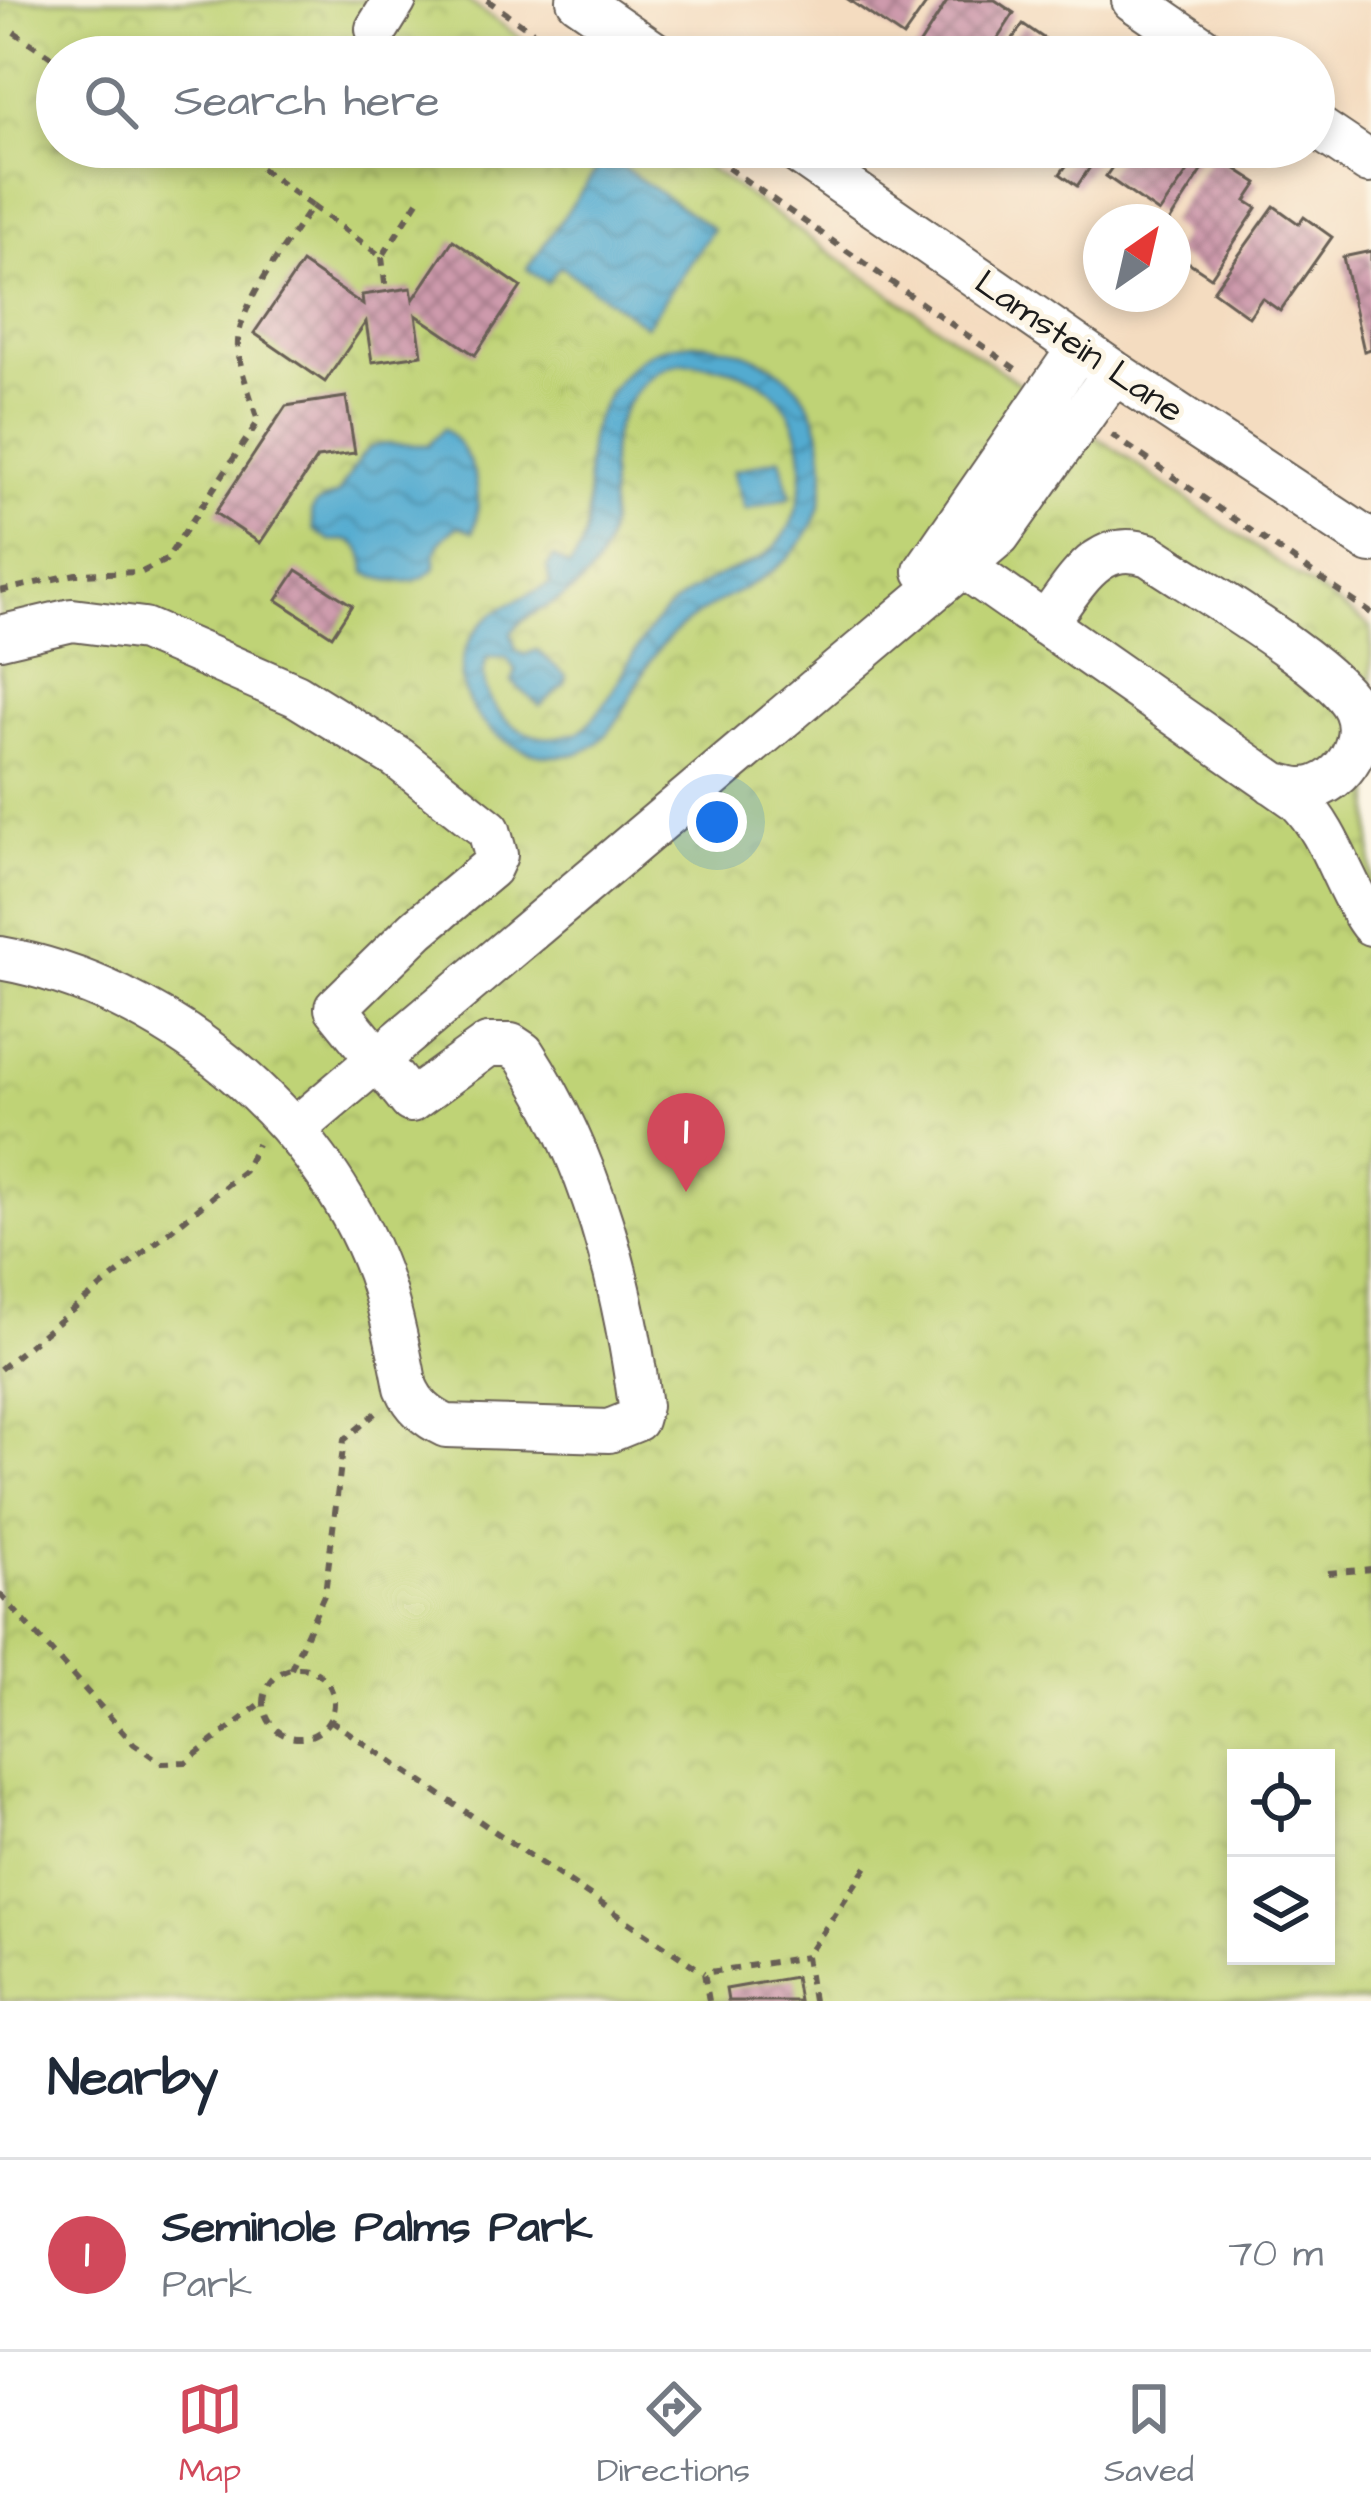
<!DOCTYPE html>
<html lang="en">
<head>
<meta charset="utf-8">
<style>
	:root { --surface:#fff; --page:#f6f6f7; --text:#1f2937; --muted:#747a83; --line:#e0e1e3; --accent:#d1495b }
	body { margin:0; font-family:"Architects Daughter",sans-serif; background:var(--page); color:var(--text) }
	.controls { position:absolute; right:36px; bottom:36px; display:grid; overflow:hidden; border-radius:0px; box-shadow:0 6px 18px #0003 }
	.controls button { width:108px; height:108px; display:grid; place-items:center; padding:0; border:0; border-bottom:3px solid var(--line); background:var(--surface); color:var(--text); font:60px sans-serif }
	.compass { position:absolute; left:1083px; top:204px; width:108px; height:108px; border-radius:50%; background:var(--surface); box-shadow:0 6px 18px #0003; rotate:34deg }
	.you { position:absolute; left:717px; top:822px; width:42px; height:42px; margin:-30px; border:9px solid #fff; border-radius:50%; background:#1a73e8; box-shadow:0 0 0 18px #1a73e833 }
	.badge { display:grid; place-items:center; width:78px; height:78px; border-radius:50%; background:var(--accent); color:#fff; font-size:39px; font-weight:700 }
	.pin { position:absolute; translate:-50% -99px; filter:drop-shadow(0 3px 6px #0008) }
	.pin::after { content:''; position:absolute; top:63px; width:42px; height:36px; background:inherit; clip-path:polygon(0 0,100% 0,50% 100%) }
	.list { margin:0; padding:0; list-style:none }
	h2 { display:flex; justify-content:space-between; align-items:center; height:156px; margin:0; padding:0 48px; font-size:51px }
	h2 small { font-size:39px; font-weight:400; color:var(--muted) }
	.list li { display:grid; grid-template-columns:78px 1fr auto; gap:36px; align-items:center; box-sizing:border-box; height:192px; padding:0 48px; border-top:3px solid var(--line) }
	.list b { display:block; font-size:45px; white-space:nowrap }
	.list p { margin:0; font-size:39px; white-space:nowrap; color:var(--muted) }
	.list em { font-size:39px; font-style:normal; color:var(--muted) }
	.icon { flex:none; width:66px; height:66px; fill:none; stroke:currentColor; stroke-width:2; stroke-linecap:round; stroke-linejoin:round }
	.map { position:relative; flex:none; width:1371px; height:2001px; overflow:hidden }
	.search { position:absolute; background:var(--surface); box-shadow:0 6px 18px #0003; left:36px; right:36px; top:36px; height:132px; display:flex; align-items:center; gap:30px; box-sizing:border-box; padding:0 42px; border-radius:66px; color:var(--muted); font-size:45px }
	.sheet { height:348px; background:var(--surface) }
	nav { display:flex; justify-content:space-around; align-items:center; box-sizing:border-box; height:168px; border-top:3px solid var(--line); background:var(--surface); font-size:33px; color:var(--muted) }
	nav a { display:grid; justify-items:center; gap:6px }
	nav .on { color:var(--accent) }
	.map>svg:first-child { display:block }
</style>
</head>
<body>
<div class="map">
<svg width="1371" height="2001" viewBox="0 0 1371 2001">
	<defs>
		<pattern id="park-crowns" width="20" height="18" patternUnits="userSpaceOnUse" patternTransform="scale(3)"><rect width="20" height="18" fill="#bfd376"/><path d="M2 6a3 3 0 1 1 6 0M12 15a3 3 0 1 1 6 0" fill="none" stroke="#a4b566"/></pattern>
		<pattern id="water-waves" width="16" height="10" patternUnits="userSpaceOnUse" patternTransform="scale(3)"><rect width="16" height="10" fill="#53abd0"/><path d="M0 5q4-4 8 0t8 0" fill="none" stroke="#448aa8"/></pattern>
		<pattern id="building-cross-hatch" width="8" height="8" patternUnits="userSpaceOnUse" patternTransform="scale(3)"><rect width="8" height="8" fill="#cd9aac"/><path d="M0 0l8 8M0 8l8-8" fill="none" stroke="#a67d8b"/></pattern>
	</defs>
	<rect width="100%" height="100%" fill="#fcf5e5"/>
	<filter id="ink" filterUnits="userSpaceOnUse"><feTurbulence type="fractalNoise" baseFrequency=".00833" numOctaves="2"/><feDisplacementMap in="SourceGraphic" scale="24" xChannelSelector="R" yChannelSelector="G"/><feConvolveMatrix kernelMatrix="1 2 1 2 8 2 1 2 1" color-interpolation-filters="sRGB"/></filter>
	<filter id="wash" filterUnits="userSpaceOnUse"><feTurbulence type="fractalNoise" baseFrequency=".004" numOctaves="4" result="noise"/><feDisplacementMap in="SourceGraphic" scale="48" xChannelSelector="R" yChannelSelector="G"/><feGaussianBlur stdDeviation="2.7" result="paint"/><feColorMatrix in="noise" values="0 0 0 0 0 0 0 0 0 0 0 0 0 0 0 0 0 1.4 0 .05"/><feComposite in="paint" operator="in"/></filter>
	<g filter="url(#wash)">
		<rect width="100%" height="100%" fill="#f4dcc0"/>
		<path fill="url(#park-crowns)" stroke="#6e7849" stroke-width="3" fill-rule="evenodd" d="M0 0H466L548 57H57V147H678L1371 627V2001H0ZM1236 1758H1326V1956H1236Z"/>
		<path fill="url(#water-waves)" stroke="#386476" stroke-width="3" fill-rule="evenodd" d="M606 156 713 229 646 326 560 266 547 283 527 269Z
			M694 343C748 346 806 373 819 430 826 461 827 501 811 528 773 593 713 589 663 644 633 676 622 743 575 754 505 770 425 689 480 626 498 605 526 597 550 584L547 567 554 557 569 567C601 530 581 483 590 439 596 409 621 369 648 354 662 346 679 345 694 343ZM681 363C757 363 806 398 802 478 800 507 792 533 769 552 755 564 736 568 719 576 700 585 680 598 665 612 628 649 617 700 580 732 568 735 554 739 541 737 506 732 473 692 487 657H506L516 671 512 682 540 706 565 684 566 676 537 650 524 655 516 650 511 633C528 607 574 604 597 564 629 510 588 451 635 393 648 377 660 368 681 363Z
			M444 428C475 457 485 492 473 532L459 526C441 536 434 546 435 568 416 588 390 583 366 573 365 547 356 537 330 541L314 530 311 512 316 504 338 494C375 434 360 445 428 445Z
			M780 458 791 497 745 510 733 471Z"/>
		<g id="blocks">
			<path fill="url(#building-cross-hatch)" d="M849 0H929L903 37Z
				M948 0H995L1014 13 986 57H921L914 53Z
				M1023 24 1071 57H1000Z
				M1054 147H1104L1077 186 1060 174 1071 159Z
				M1126 147H1198L1203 150 1159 213 1106 176Z
				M1213 154 1258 183 1246 201 1257 208 1211 277 1173 252 1183 235 1169 222Z
				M1274 206 1299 224 1304 217 1332 237 1280 311 1262 298 1249 317 1213 291Z
				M453 240 521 287 475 355 416 315 422 355 372 362 366 322 325 382 254 333 302 263 363 305 362 295 411 288 413 300Z
				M1371 251V349L1364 351 1343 257Z
				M346 397 355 453 317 458 260 543 215 513 286 406Z
				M297 570 352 605 332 636 277 600Z
				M795 1977 799 2001H728L726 1989Z"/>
		</g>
	</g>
	<g filter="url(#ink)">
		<use href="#blocks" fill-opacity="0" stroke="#685f55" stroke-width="3"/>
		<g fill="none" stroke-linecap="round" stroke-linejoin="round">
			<g stroke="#685f55" stroke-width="46">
				<path id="minor" d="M578 0 660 57
					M1133 0 1216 57
					M377 29 395 0
					M1314 125 1369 162
					M790 147 1114 372 1371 542
					M941 551 1298 800C1333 836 1342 884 1371 924
					M925 571 1079 348
					M1045 624C1074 588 1096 536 1149 555 1193 585 1338 669 1355 710 1370 744 1338 790 1301 789 1292 789 1282 785 1273 783
					M0 637 72 620 144 629 296 695 398 758 489 830 496 855 490 868 417 929 336 1008 411 1101 488 1045H511L523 1053C593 1161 623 1281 640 1406L636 1420 609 1431 446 1426C427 1417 414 1406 406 1387 399 1349 391 1309 378 1272 320 1115 164 987 0 958
					M294 1130 999 535 1114 372"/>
			</g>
			<path stroke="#685f55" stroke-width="6" stroke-dasharray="9 9" stroke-linecap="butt" d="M487 0 569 57
				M14 32 57 61
				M698 147 1017 370
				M312 206 382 257 420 198
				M382 257 386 292
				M1112 435 1371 613
				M0 591 76 574 142 572 166 560 258 422C252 398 240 372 238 348 235 307 290 241 312 206L232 147
				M0 1369 244 1171 257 1144
				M1328 1573 1371 1569
				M0 1594 134 1744 162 1763 186 1762 263 1702
				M264 1703a35 35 0 1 1 70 0a35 35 0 1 1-70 0Z
				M291 1669 325 1593 344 1440 376 1413
				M330 1720 704 1973
				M709 2001 704 1973 806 1957
				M813 2001 806 1957 868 1865"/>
			<use href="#minor" stroke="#fff" stroke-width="42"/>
		</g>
	</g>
	<g text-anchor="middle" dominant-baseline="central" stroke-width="10" stroke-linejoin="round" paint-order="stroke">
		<g font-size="36" fill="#1c1c1c" stroke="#fcf5e5">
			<text transform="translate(1079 347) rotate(34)">Lamstein Lane</text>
		</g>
	</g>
</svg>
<div class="controls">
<button><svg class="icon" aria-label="locate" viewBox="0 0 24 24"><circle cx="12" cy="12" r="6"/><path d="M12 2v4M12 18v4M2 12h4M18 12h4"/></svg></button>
<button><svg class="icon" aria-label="layers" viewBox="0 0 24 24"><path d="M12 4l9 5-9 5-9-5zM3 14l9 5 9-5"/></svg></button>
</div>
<svg class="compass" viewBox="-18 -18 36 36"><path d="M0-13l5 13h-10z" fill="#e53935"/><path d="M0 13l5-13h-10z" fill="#747a83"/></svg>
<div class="you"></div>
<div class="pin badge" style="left:686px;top:1192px">1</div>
<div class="search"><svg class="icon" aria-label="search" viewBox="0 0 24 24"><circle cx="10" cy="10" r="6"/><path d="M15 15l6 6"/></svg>Search here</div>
</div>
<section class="sheet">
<h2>Nearby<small></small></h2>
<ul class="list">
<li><span class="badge">1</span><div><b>Seminole Palms Park</b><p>Park</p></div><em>70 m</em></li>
</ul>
</section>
<nav>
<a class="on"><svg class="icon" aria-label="map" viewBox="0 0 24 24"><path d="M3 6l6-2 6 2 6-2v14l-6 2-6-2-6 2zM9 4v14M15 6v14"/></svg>Map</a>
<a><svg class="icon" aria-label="directions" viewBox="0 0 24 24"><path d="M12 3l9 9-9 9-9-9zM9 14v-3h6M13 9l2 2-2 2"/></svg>Directions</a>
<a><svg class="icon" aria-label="saved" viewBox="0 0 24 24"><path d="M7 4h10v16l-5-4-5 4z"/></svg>Saved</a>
</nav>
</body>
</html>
